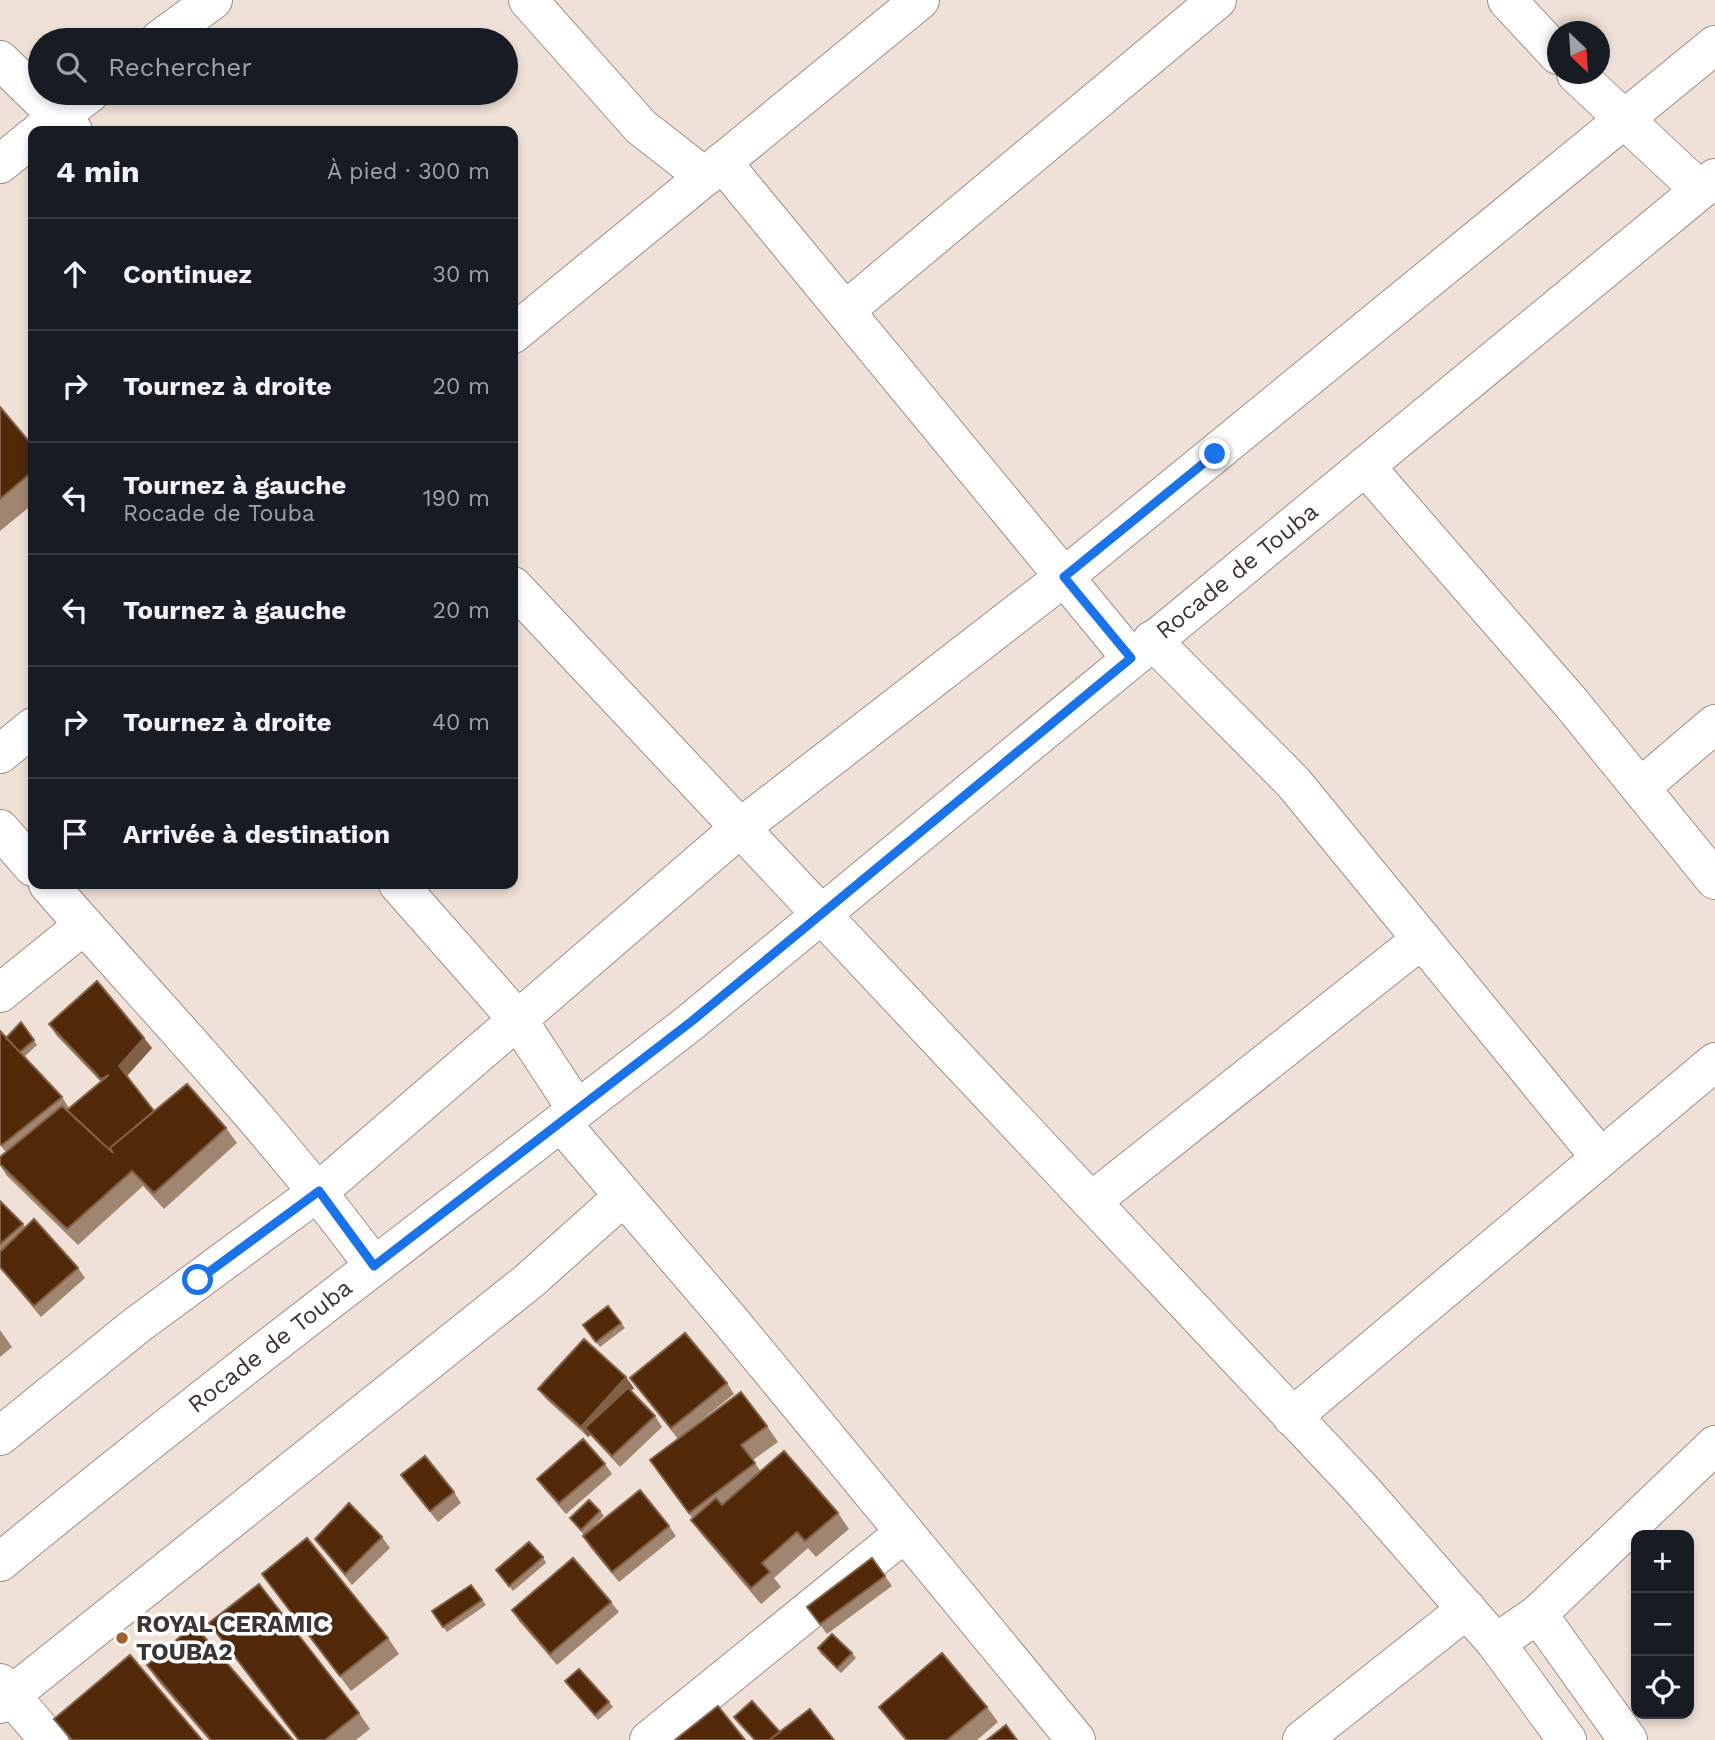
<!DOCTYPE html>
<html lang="fr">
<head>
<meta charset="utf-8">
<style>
	:root { --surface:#171b24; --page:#242831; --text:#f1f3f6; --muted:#9ea1a6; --line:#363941 }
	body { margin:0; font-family:"Work Sans",sans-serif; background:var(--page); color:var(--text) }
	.controls { position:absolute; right:21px; bottom:21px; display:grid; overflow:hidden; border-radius:14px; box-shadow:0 4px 10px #0003 }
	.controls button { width:63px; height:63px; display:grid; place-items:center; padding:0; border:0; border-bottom:2px solid var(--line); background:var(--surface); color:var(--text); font:35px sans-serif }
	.compass { position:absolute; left:1547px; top:21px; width:63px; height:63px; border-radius:50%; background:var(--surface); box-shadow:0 4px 10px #0003; rotate:155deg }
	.stop { position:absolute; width:21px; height:21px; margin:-16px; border:5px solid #1a73e8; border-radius:50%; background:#fff }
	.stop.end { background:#1a73e8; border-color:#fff; box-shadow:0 2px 7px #0008 }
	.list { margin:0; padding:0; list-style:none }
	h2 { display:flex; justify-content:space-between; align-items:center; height:91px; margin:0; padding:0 28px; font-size:30px }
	h2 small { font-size:23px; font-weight:400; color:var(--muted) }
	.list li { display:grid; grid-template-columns:46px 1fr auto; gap:21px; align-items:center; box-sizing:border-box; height:112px; padding:0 28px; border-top:2px solid var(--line) }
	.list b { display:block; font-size:26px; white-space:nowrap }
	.list p { margin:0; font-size:23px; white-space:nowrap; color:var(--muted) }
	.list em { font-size:23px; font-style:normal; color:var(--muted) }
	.icon { flex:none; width:38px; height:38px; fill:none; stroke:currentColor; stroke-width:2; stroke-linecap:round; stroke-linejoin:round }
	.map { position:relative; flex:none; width:1715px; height:1740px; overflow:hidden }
	.search { position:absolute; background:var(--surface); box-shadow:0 4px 10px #0003; left:28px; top:28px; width:490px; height:77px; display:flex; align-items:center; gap:18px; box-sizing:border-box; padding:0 24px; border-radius:38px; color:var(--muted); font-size:26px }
	.panel { position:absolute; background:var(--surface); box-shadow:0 4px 10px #0003; left:28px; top:126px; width:490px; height:763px; border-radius:14px }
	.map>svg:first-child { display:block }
</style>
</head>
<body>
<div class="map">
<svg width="1715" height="1740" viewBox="0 0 1715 1740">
	<rect width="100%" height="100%" fill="#f0e1d8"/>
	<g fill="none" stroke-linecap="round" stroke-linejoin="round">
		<g stroke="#9c8e86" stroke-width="40">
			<path id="street" d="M528 0 641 127 705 177
				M1507 0 1558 55
				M159 40 213 0
				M1576 74 1700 190
				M40 131 90 93
				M722 162 1131 658
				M0 164 33 137
				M846 310 1217 0
				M513 334 920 0
				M1365 466 1572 704 1715 880
				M1152 640 1293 782 1600 1157
				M0 754 33 727
				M1641 787 1715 724
				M0 829 33 867
				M48 884C158 1010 274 1130 374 1266
				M398 884 518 1020 577 1110
				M0 993 84 925
				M562 1124 728 1318 1076 1740
				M1092 1201 1422 939
				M1292 1417 1715 1062
				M0 1436 137 1325 319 1191 740 828 1064 577 1715 45
				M1538 1614 1628 1740
				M1496 1643 1538 1614 1715 1445
				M0 1683 49 1740
				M0 1704 529 1281 624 1196
				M649 1740 903 1534
				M1302 1740 1467 1609"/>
		</g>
		<g stroke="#9c8e86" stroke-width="40">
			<path id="secondary" d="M0 60 73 131
				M513 586 1361 1489 1496 1643 1567 1740"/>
		</g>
		<g stroke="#9c8e86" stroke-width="40">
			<path id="primary" d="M0 1562C226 1376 461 1201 692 1021L1715 178"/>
		</g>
		<use href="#street" stroke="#fff" stroke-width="38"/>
		<use href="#secondary" stroke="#fff" stroke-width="38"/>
		<use href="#primary" stroke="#fff" stroke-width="38"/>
	</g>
	<path fill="#a08570" d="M0 407 33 446V504L0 531Z
		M21 1022 37 1045 24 1057 62 1097 69 1108 101 1082 56 1035 49 1024 144 1038 152 1048 127 1076 154 1111 226 1128 237 1143 164 1209 143 1186 78 1245 7 1176 0 1165V1157L6 1152 0 1145V1031L6 1038Z
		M0 1201 26 1228 78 1268 85 1278 41 1317 0 1268Z
		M608 1306 625 1328 600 1347 583 1325Z
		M0 1330 12 1347 0 1357Z
		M630 1378 727 1383 734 1394 678 1439Z
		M634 1388 631 1391 655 1416 662 1427 620 1467 590 1435 588 1437 546 1399 538 1389Z
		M767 1426 778 1442 753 1460 761 1472 838 1513 849 1529 816 1557 808 1548 774 1578 781 1587 761 1604 702 1535 691 1520 692 1518 650 1460Z
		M605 1464 612 1474 566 1514 545 1490 537 1479Z
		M401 1475 454 1492 461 1503 438 1522Z
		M600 1511 604 1516 589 1531 669 1526 676 1536 619 1582 590 1547 583 1536 584 1535 570 1518Z
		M382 1537 390 1548 352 1585 315 1539Z
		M543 1557 546 1563 513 1591 496 1570Z
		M872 1558 892 1586 827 1634 807 1607Z
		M262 1574 388 1638 399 1654 351 1691Z
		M471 1585 486 1605 447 1632 432 1611Z
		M611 1602 619 1612 557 1665 519 1621 512 1610Z
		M209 1623 359 1713 370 1729 356 1740H298Z
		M818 1648 852 1653 856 1658 841 1673 821 1654Z
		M147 1665 293 1740H209L158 1681Z
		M565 1681 609 1702 613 1707 598 1720Z
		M879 1707H987L998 1722 977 1740H905L890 1722Z
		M54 1719 202 1740H70Z"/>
	<path fill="#816047" d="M144 1038 152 1048 126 1077 119 1066Z
		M626 1377 634 1388 591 1434 585 1428 590 1435 588 1437 581 1427Z"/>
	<path fill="#512909" stroke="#816047" stroke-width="2" d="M0 407 33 446V471L0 499Z
		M97 981 144 1038 119 1066 154 1111 110 1148 113 1153 67 1110 109 1075 101 1079 49 1024Z
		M21 1022 34 1040 20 1052 6 1038Z
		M0 1031 62 1097 2 1145 0 1143Z
		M187 1084 226 1128 154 1193 132 1171 67 1229 0 1164V1157L62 1106 113 1153 110 1148Z
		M0 1201 23 1224 0 1244Z
		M34 1219 78 1268 34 1306 0 1267V1252Z
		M608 1306 621 1323 596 1342 583 1325Z
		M685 1333 727 1383 671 1428 630 1378Z
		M584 1339 626 1377 581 1427 538 1389Z
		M628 1388 655 1416 612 1456 585 1428Z
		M741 1392 767 1426 741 1445 755 1463 689 1513 650 1460Z
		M583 1439 605 1464 559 1503 537 1479Z
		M784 1451 838 1513 805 1541 797 1532 762 1563 770 1572 751 1588 691 1520 716 1498 722 1505Z
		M425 1456 454 1492 430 1511 401 1475Z
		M640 1490 669 1526 612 1572 583 1536Z
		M589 1500 600 1511 581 1530 570 1518Z
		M349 1503 382 1537 345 1574 315 1539Z
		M307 1538 388 1638 340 1676 262 1574Z
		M529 1542 543 1557 509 1586 496 1570Z
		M573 1558 611 1602 550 1654 512 1610Z
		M872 1558 885 1576 820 1624 807 1607Z
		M259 1584 359 1713 325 1740H299L209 1623Z
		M471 1585 482 1600 443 1627 432 1611Z
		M194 1625 293 1740H211L147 1665Z
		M832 1634 852 1653 837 1668 818 1648Z
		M942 1653 987 1707 947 1740H907L879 1707Z
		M130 1655 202 1740H72L54 1719Z
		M579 1669 609 1702 595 1715 565 1681Z
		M752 1701 780 1732 769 1740H755L734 1717Z
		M718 1706 745 1740H675Z
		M810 1709 834 1740H769Z
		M1006 1725 1017 1740H987Z"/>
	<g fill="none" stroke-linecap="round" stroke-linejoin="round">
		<path stroke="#1a73e8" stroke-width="9" d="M198 1280 319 1191 374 1266 692 1021 1131 658 1064 577 1215 454"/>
	</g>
	<circle fill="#a3602f" stroke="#fff" stroke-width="2.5" cx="122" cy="1638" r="7"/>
	<g text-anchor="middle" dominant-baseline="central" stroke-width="7" stroke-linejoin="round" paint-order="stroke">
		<g font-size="24" fill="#3b3532" stroke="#fff">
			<text transform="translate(1237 571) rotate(-39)">Rocade de Touba</text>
			<text transform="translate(270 1346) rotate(-38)">Rocade de Touba</text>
		</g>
		<g font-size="24" font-weight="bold" fill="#3b3532" stroke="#fff" text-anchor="start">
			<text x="136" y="1624">ROYAL CERAMIC<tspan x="136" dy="28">TOUBA2</tspan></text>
		</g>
	</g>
</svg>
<div class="controls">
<button>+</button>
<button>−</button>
<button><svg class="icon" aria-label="locate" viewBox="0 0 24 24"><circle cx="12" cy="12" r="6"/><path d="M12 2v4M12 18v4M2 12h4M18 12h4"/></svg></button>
</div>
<svg class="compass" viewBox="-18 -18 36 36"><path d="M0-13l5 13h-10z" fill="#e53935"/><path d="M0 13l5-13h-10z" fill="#9ea1a6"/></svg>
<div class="stop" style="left:198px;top:1280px"></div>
<div class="stop end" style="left:1215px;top:454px"></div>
<div class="search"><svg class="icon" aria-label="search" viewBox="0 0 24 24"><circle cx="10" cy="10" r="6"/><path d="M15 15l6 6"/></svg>Rechercher</div>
<section class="panel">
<h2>4 min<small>À pied · 300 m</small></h2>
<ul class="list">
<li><svg class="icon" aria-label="ahead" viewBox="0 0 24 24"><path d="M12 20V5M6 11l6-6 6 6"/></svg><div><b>Continuez</b></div><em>30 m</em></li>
<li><svg class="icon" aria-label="right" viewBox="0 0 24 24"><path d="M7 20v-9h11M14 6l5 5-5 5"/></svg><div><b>Tournez à droite</b></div><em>20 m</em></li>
<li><svg class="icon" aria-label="left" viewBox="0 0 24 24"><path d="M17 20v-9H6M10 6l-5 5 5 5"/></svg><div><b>Tournez à gauche</b><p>Rocade de Touba</p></div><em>190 m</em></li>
<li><svg class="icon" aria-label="left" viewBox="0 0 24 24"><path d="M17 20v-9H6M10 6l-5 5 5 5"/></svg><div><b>Tournez à gauche</b></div><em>20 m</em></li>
<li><svg class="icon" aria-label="right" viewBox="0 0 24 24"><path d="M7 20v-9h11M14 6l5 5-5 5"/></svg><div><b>Tournez à droite</b></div><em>40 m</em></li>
<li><svg class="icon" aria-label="arrive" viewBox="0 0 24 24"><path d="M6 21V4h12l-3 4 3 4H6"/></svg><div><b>Arrivée à destination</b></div></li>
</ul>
</section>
</div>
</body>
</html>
